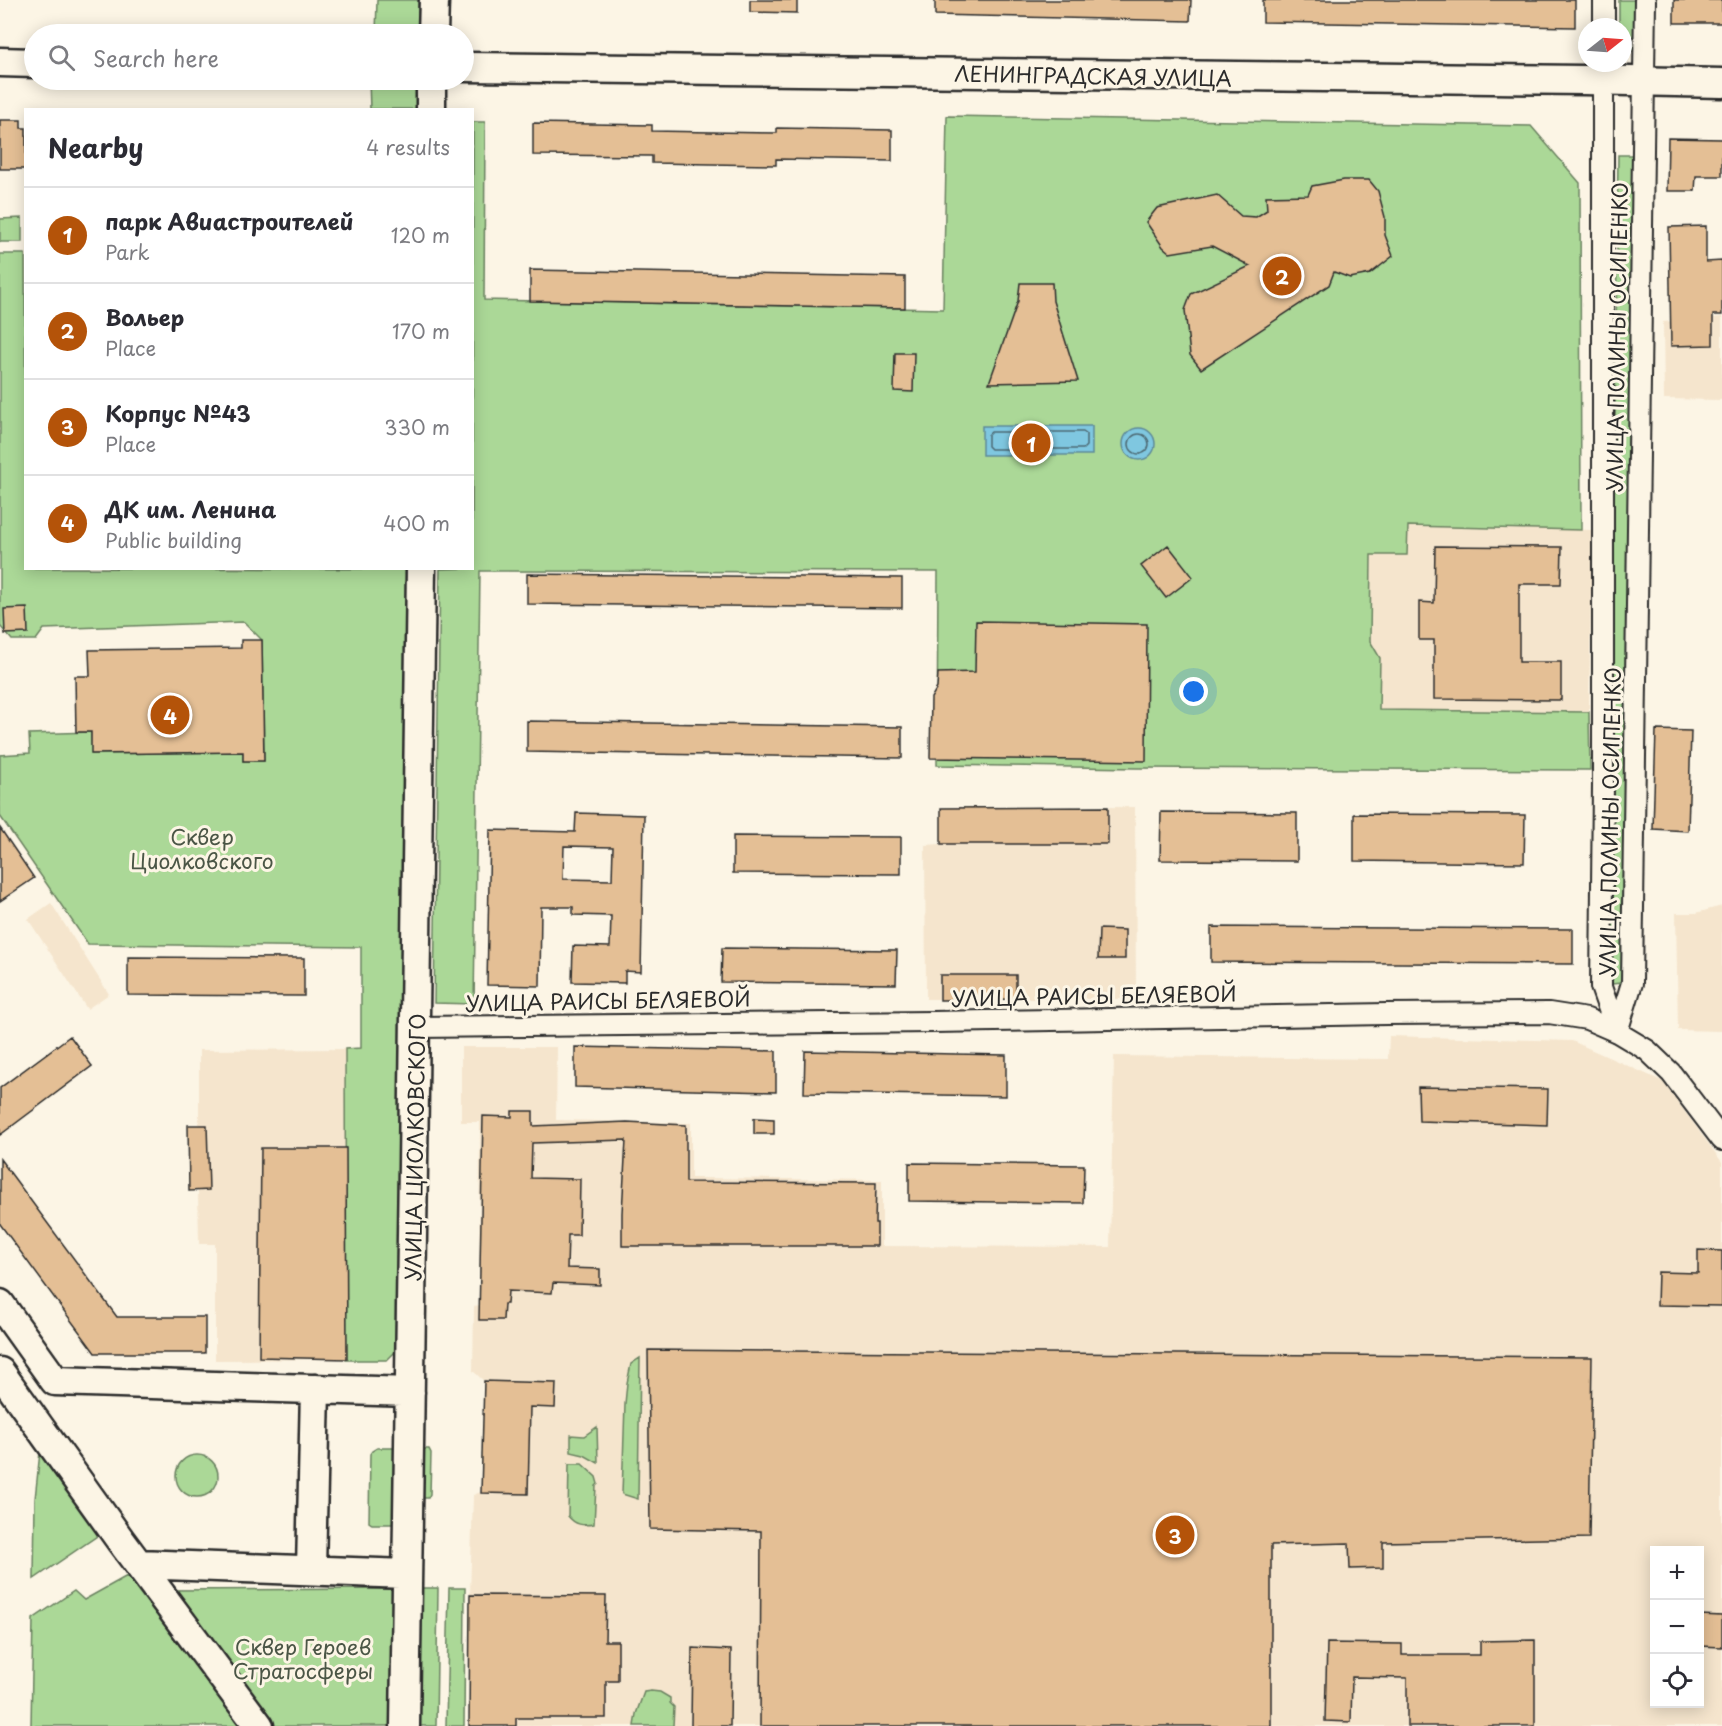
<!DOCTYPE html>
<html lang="en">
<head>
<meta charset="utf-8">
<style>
	:root { --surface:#fff; --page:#f2f2f3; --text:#2b2b33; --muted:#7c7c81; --line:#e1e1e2; --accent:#b45309 }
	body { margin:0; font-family:"Playpen Sans",sans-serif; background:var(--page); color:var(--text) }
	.controls { position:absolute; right:18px; bottom:18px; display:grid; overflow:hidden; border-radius:0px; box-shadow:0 3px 15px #0003 }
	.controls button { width:54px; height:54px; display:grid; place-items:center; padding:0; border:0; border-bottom:2px solid var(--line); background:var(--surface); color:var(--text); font:30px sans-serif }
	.compass { position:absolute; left:1578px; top:18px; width:54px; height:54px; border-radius:50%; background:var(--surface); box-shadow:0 3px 15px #0003; rotate:73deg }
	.you { position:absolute; left:1194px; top:692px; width:21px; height:21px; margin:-15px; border:4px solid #fff; border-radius:50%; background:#1a73e8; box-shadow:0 0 0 9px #1a73e833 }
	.badge { display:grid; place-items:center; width:39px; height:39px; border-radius:50%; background:var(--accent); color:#fff; font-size:20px; font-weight:700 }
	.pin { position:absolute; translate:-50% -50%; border:3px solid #fff; box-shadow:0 2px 6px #0006 }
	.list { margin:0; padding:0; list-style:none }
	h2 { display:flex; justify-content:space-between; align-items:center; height:78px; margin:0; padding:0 24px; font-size:26px }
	h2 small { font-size:20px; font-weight:400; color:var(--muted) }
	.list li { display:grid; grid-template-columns:39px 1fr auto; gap:18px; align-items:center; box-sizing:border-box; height:96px; padding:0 24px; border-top:2px solid var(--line) }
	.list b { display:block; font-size:22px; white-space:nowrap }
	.list p { margin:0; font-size:20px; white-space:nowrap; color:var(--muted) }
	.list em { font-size:20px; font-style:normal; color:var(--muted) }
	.icon { flex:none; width:33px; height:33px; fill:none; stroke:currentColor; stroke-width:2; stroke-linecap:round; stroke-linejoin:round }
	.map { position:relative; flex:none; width:1722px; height:1726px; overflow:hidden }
	.search { position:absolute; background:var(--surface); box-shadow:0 3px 15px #0003; left:24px; top:24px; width:450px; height:66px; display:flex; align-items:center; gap:15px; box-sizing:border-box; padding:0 21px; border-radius:33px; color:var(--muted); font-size:22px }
	.panel { position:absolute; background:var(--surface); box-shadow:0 3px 15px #0003; left:24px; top:108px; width:450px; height:462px; border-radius:0px }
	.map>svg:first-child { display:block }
</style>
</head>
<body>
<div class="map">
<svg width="1722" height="1726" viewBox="0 0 1722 1726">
	<rect width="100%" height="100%" fill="#fcf5e5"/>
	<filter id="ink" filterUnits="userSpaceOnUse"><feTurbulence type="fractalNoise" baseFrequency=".0167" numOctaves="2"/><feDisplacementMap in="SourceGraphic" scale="12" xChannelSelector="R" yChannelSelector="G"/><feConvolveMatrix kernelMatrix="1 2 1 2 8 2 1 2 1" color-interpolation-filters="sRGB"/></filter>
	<g filter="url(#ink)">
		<path fill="#f5e5cd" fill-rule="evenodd" d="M1722 317V400L1664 399 1663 322Z
			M1408 526 1592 530 1589 712 1379 710 1380 658 1370 641 1371 555Z
			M1135 807 1136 999H926L925 845 941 844V808Z
			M51 903 109 994 87 1009 28 919Z
			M1722 906V1031L1678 1030 1676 913H1696Z
			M1389 1036 1572 1041 1662 1081 1722 1162V1726H469L470 1595 473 1495 481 1492 484 1381 473 1371 474 1306 479 1305 480 1122H461V1047H557L556 1120 691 1123V1178L882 1180V1246L1110 1247 1114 1056 1388 1059ZM1654 1550H1700V1704H1654Z
			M345 1049 347 1359 215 1360V1244H199L198 1191H189L188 1125H199V1050Z"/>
		<path fill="#abd897" stroke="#6b8261" stroke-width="1.5" d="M377 0H418V34H376Z
			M1619 0H1638L1637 45 1632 51 1623 50V27H1619Z
			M369 80H411L417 89 416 109H370Z
			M947 116 1531 126 1580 183 1581 530 1408 526 1407 555H1371L1370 641 1380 658 1379 710 1589 712 1590 770 1136 768 937 765 938 572 480 571 474 1004 434 1003 440 569 472 568 473 122H485L484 300 943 309Z
			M1618 155H1636L1626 970 1621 983 1612 984 1609 980Z
			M22 218V242H0V219Z
			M0 254H25L26 568 410 569 402 1345 387 1360H346L345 1049 361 1048V947L88 944 0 816V755L30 753 29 734 91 732 92 754 243 752V761H264L262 640 244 622 44 629 36 640H12L0 626Z
			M640 1358 638 1499 622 1494 625 1404 627 1383 631 1364Z
			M597 1427 598 1463 584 1455 571 1452V1435L584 1436Z
			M377 1448H394L393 1524H372L369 1522 370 1454 372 1451Z
			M425 1449H429L431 1453 430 1494 428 1498H422L421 1453Z
			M40 1452 100 1534 34 1579 35 1499Z
			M176 1476a21 21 0 1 1 42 0a21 21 0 1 1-42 0Z
			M569 1464H582L596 1477 598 1484 596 1486 594 1524C583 1526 575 1525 568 1516Z
			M127 1576 241 1726H31L33 1619 74 1591 84 1600Z
			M420 1588H438L436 1726H418Z
			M449 1588H465L464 1726H446Z
			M396 1589 394 1726H268L166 1590Z
			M651 1691 660 1692 670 1698V1703L674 1707 673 1726H634L636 1714 644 1692Z"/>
		<path fill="#7fc7e0" stroke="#5d8998" stroke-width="1.5" d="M982 426H1092V455H982Z
			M1123 444a16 16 0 1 1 32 0a16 16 0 1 1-32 0Z"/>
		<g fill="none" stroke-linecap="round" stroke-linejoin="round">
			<path stroke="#4d6973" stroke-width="1.5" d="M991 432H1083L1086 434V446L1083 449H991L988 446V435Z
				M1129 444a10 10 0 1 1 20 0a10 10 0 1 1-20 0Z"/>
		</g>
		<path fill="#e4bf95" stroke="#2b2b2b" stroke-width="1.5" fill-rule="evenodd" d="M750 0H797V13L750 12Z
			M935 0H1191L1190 21 935 15Z
			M1263 0H1575V27L1263 22Z
			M1674 0H1722V23H1674Z
			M0 120H21V128H26V169H0Z
			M533 123 652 125V131L777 133V128L892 130V161L776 159V165L652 163V156L533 155Z
			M1668 138 1722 139V176H1696L1695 191H1667Z
			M1344 180H1369L1378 191 1385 217V235L1393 256 1370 274 1350 278 1334 272 1329 285 1201 369 1190 355 1185 310 1191 294 1250 266 1212 246 1170 253 1163 247 1146 222 1157 208 1217 195 1241 216 1256 217 1267 210 1266 196 1308 195 1312 186Z
			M1706 226V262L1722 261V315H1713V345L1671 346 1669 227Z
			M530 270 905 277V308L530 301Z
			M1020 283H1052L1053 301 1078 381 989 383 1018 301Z
			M895 353H914L913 392 894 391Z
			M1168 545 1193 577 1166 598 1141 566Z
			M1435 546 1562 547 1561 584H1519V662H1561V700L1434 699V640H1419V602L1434 603Z
			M527 574 902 578V608L527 604Z
			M27 608 28 633 5 634 4 609Z
			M976 621 1147 624 1146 761 930 758 931 698 937 688 938 673 975 672Z
			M241 640H262L264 761H243V752L91 754V732H76L75 676H90L89 650 241 648Z
			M527 721 902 727V758L527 752Z
			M1656 730 1691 731 1688 831 1653 829Z
			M1108 807V844H941V808Z
			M1161 812 1297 813V861L1160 860Z
			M576 813 644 815 641 972 625 971V983L572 982 573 946 610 947 611 916 573 915V907H541L540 986 487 985 490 830 575 832ZM564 846 613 847 612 880 563 879Z
			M1354 814 1525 815 1524 863 1354 861Z
			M0 828 34 878 0 901Z
			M733 836 901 837V874L733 873Z
			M1211 927 1573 929V964L1211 962Z
			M1099 929 1125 930V959H1098Z
			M722 948 897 950 896 984 721 982Z
			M128 957 304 958V996L128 995Z
			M940 975H1016V999L940 1000Z
			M70 1036 92 1066 0 1135V1088Z
			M575 1047 776 1051V1092L575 1087Z
			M805 1051 1006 1055V1096L804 1093Z
			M1418 1087 1548 1089 1547 1125 1419 1121Z
			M512 1111H533V1126L627 1122 686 1125V1182L876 1183 875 1223H877V1246H622V1213L626 1140 532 1143 531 1178 580 1179 579 1235H568L567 1268 600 1269V1285L553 1283 552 1293 508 1291 507 1304H504L503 1320H479L483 1116 512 1117Z
			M754 1118 774 1119V1134H754Z
			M188 1125H207L209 1190 189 1191Z
			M261 1148H346L347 1359 259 1357Z
			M0 1159 117 1317H205V1353H95L0 1224Z
			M909 1163 1084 1165 1083 1203 909 1201Z
			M1698 1250 1722 1251V1306L1657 1305 1658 1272 1698 1273Z
			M648 1350 1592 1357 1589 1538 1383 1542V1568L1350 1569 1349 1543 1271 1545V1726H760L761 1531 650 1529Z
			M484 1381 556 1383 555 1408 530 1407 528 1494 481 1493Z
			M470 1595 606 1596 605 1641H618V1681H606V1718H516V1726H469Z
			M1700 1615 1722 1616V1647L1700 1646Z
			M1535 1640V1726H1407V1678L1352 1677 1351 1722 1325 1721 1327 1643 1402 1644V1655H1480V1641Z
			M692 1648 731 1650 730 1726H691Z"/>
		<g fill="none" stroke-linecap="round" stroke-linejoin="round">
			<g stroke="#2b2b2b" stroke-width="24">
				<path id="street" d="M1604 27V0
					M1603 63V785L1601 987 1617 1032
					M416 1027 933 1022 1386 1014 1549 1013 1587 1019 1617 1032 1647 1050 1671 1073 1722 1140
					M1617 1032 1632 983 1645 0"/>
			</g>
			<g stroke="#2b2b2b" stroke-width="33">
				<path id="secondary" d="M433 34 434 0
					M0 62 34 63
					M464 67 1584 80 1722 83
					M431 110V80
					M0 1304 55 1381 410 1392
					M0 1372 121 1541 259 1726
					M138 1564 406 1574
					M311 1570 315 1389
					M405 1726C408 1340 419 954 421 568"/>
			</g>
			<use href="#street" stroke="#fcf5e5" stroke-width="20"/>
			<use href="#secondary" stroke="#fcf5e5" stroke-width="28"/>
		</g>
	</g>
	<g text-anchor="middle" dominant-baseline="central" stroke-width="6" stroke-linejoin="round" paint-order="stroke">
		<g font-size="21" fill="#2b2b2b" stroke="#fcf5e5">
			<text transform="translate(1093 75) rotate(1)">ЛЕНИНГРАДСКАЯ УЛИЦА</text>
			<text transform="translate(1616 337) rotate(-89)">УЛИЦА ПОЛИНЫ ОСИПЕНКО</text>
			<text transform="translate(1609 822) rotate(-89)">УЛИЦА ПОЛИНЫ ОСИПЕНКО</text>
			<text transform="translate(1094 995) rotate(-1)">УЛИЦА РАИСЫ БЕЛЯЕВОЙ</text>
			<text transform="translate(608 1000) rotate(-1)">УЛИЦА РАИСЫ БЕЛЯЕВОЙ</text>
			<text transform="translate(414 1147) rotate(-89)">УЛИЦА ЦИОЛКОВСКОГО</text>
		</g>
		<g font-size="21" fill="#4b5646" stroke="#fcf5e5">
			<text x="202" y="836">Сквер<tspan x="202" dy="24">Циолковского</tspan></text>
			<text x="303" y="1646">Сквер Героев<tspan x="303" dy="24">Стратосферы</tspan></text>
		</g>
	</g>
</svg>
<div class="controls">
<button>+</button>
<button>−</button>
<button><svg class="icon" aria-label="locate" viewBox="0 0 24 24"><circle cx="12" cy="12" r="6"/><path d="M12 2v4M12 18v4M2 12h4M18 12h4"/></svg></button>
</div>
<svg class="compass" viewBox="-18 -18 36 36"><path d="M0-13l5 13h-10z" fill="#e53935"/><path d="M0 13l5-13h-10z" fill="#7c7c81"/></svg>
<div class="you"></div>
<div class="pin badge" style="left:1031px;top:443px">1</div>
<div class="pin badge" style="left:1282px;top:276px">2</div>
<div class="pin badge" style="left:1175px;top:1535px">3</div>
<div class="pin badge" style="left:170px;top:715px">4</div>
<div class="search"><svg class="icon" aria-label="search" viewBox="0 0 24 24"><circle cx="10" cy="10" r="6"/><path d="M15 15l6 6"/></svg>Search here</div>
<section class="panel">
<h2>Nearby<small>4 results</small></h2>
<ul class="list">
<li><span class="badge">1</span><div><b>парк Авиастроителей</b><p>Park</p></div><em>120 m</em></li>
<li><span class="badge">2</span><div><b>Вольер</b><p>Place</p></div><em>170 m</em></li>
<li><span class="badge">3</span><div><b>Корпус №43</b><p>Place</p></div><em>330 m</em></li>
<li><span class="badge">4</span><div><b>ДК им. Ленина</b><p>Public building</p></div><em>400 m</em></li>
</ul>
</section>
</div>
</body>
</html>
